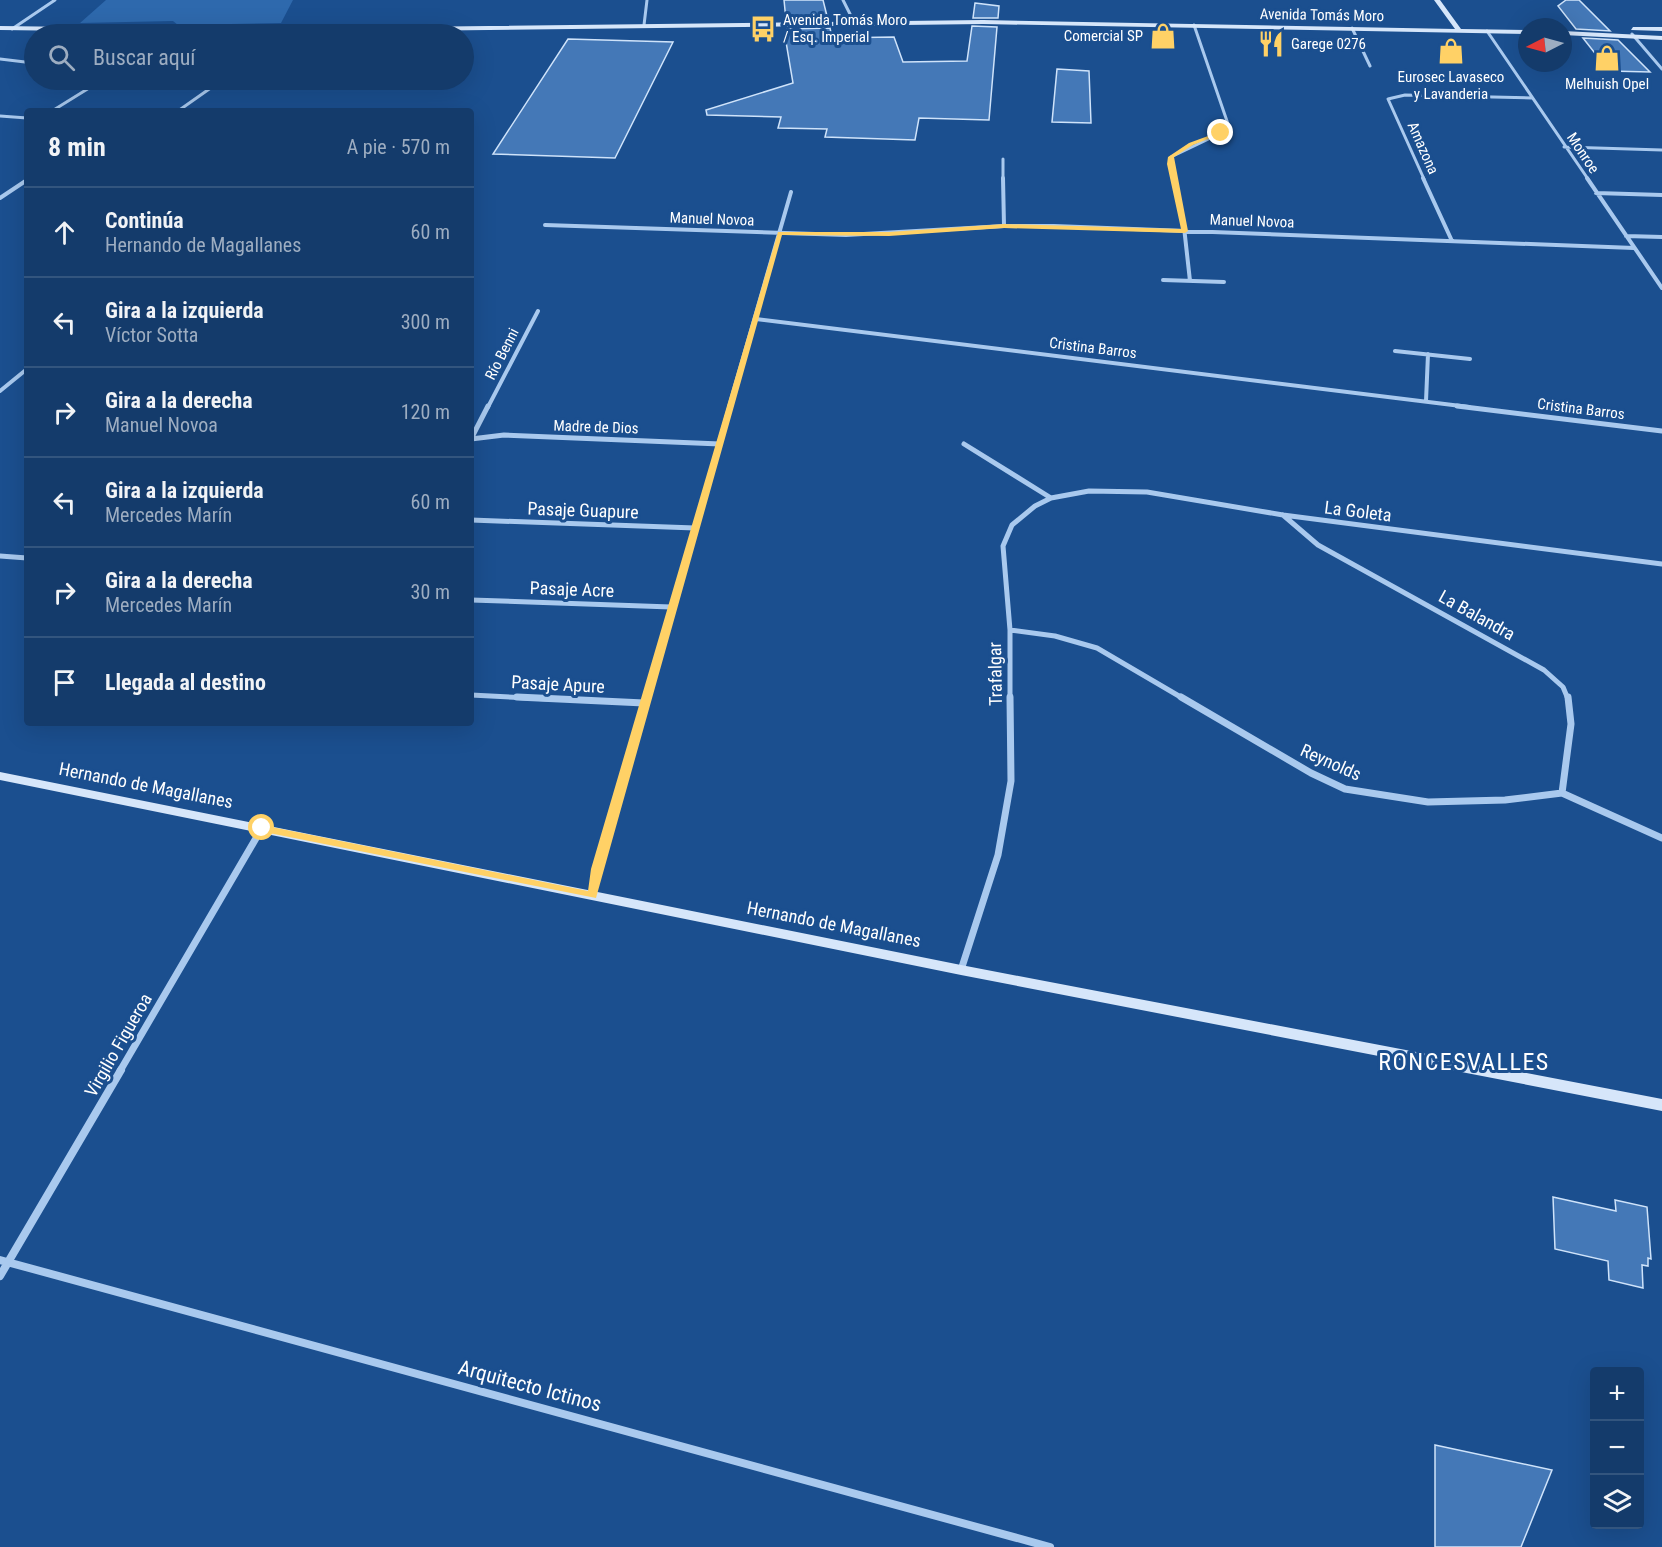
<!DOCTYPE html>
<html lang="es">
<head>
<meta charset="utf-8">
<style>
	:root { --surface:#143b6b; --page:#1d4271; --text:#f1f3f6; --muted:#9dadc1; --line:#33557e }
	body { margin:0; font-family:"Roboto Condensed",sans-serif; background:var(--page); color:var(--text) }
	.controls { position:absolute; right:18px; bottom:18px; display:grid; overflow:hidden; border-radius:6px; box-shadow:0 6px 24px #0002 }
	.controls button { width:54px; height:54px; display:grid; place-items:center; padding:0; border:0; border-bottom:2px solid var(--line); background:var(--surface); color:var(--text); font:30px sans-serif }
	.compass { position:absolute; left:1518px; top:18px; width:54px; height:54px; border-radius:50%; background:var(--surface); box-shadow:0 6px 24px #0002; rotate:264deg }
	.stop { position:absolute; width:18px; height:18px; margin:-14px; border:4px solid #ffd166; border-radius:50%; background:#fff }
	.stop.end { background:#ffd166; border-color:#fff; box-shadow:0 2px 6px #0008 }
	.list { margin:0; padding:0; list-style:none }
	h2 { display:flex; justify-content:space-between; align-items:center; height:78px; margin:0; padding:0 24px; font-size:26px }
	h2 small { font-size:20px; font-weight:400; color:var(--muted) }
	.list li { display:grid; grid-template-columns:39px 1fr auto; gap:18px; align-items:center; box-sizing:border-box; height:90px; padding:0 24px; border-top:2px solid var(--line) }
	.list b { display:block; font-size:22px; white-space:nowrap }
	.list p { margin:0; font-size:20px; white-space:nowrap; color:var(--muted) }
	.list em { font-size:20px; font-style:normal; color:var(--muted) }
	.icon { flex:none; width:33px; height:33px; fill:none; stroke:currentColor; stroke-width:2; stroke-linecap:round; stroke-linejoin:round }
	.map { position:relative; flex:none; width:1662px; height:1547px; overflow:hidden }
	.search { position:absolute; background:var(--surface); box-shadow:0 6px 24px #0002; left:24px; top:24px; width:450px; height:66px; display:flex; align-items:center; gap:15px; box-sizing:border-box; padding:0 21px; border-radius:33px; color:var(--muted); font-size:22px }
	.panel { position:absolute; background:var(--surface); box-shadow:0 6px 24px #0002; left:24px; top:108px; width:450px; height:618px; border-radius:6px }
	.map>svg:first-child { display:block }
</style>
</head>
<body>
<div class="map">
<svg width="1662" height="1547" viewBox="0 0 1662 1547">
	<rect width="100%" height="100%" fill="#1b4f8f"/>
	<path fill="#2e69ad" d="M106 0H293L281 23 178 25 173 21 80 23Z"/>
	<path fill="#4478b7" stroke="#cfe3fa" stroke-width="1.5" d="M784 0H823L828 20H786Z
		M1566 0H1579L1610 31 1576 29 1558 6Z
		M975 3 999 6 998 18H973Z
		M972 26 997 27 989 120 919 118 915 140 825 137 827 129 778 128 781 117 707 115 706 110 793 83 786 42 787 29 830 28 832 38 894 37 903 62 967 61Z
		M1583 38 1618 40 1650 72 1609 71Z
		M568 39 673 42 615 158 493 154Z
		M1057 69 1089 71 1091 123 1052 122Z
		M1553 1197 1616 1211 1615 1200 1647 1207 1651 1259 1648 1258V1266L1642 1265 1643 1288 1609 1280 1608 1261 1555 1249Z
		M1435 1445 1552 1470 1521 1547H1435Z"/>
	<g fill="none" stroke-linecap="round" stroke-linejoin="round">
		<path stroke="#a9c9ee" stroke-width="3" d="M843 0 854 22
			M644 25 647 0
			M1352 28 1370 66
			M12 29 55 0
			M1487 31 1588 179
			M286 34 291 31
			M1632 34 1662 69
			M0 59 25 62
			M52 111 102 80
			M178 111 222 80
			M0 116 27 118
			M1564 147 1662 150
			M1003 159V179
			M1173 179 1171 157 1219 134 1228 124 1194 25
			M1424 179 1388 99 1405 95 1532 98"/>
		<path stroke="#a9c9ee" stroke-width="4" d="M1003 178 1004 226
			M1173 178 1184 227 1190 281
			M1423 178 1452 241
			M1587 178 1662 288
			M1596 193 1662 195
			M0 198 27 180
			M545 225 846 235 1004 226H1054L1634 248
			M1626 236 1662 237
			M1163 280 1224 282
			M756 319 1469 407
			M1395 351 1470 359
			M0 391 27 369
			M1426 401 1428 354
			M488 407 538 311
			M729 407 791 192"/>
		<path stroke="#a9c9ee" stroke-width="5" d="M1457 406 1662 431
			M471 439 504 435 720 444
			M471 439 488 406
			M964 444 1051 498
			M1283 515 1318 545 1544 670 1563 687 1568 699
			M471 520 695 528
			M0 556 27 558
			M471 600 671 607
			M1010 630 1055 636 1097 648 1184 699
			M471 695 549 699
			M646 699 730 406
			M1010 699V630L1003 546 1012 525 1035 506 1051 498 1089 491 1147 492 1283 515 1662 564"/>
		<path stroke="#a9c9ee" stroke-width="7" d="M517 697 644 703
			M1181 697 1311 773 1345 789 1428 802 1505 800 1562 793 1662 838
			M1562 793 1571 724 1568 697
			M592 895 646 697
			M961 970 998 855 1011 781 1010 697
			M120 1071 262 828"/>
		<path stroke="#a9c9ee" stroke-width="8" d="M0 1260 1050 1547
			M0 1276 121 1070"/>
		<path fill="#d6e6fa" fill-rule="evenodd" d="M1434 0H1440L1461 29 1527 30V34L983 24 234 33 0 30V26L234 29 983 20 1455 29Z
			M1633 27H1662V31L1631 30Z
			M1563 31 1662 36V40L1563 35Z
			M0 772 961 965 1662 1099V1111L961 975 0 780Z"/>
	</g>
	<path fill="#ffd166" d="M1219 132 1223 133 1193 145 1174 157 1188 231 1185 233 1004 228 889 236 782 235 596 898 259 831 257 828 262 825 588 891 591 869 778 232H889L1004 224 1181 229 1167 164 1168 157 1189 143Z"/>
	<defs>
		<g id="bus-bare" transform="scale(2.07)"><path d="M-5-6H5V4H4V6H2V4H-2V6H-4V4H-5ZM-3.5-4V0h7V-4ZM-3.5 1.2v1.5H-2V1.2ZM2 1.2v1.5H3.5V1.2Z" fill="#ffd166" stroke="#1b4f8f" stroke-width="2.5" paint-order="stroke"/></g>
		<g id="shop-bare" transform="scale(2.07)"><path d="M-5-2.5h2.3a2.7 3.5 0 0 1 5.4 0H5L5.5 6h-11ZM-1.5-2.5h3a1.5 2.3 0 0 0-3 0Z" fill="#ffd166" stroke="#1b4f8f" stroke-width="2.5" paint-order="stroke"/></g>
		<g id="restaurant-bare" transform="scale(2.07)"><path d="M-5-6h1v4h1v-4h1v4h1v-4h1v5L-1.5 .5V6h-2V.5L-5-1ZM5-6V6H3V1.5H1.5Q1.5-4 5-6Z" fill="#ffd166" stroke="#1b4f8f" stroke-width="2.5" paint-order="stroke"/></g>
	</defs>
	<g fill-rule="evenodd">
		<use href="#bus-bare" x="763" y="29"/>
		<use href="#shop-bare" x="1163" y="36"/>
		<use href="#restaurant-bare" x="1271" y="44"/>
		<use href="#shop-bare" x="1451" y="51"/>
		<use href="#shop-bare" x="1607" y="58"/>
	</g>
	<g text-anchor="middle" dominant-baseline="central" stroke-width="6" stroke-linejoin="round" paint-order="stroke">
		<g font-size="15" fill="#fff" stroke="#1b4f8f">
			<text transform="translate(1322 15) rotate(1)">Avenida Tomás Moro</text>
			<text transform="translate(1423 148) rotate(66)">Amazona</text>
			<text transform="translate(1583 153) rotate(56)">Monroe</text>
			<text transform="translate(712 219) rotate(2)">Manuel Novoa</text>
			<text transform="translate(1252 221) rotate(2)">Manuel Novoa</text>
			<text transform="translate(1093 348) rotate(7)">Cristina Barros</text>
			<text transform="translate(502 354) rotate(-63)">Río Benni</text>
			<text transform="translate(1581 409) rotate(7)">Cristina Barros</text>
			<text transform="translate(596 427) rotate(2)">Madre de Dios</text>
		</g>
		<g font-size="15" fill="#fff" stroke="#1b4f8f" text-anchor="start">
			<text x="783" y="20">Avenida Tomás Moro<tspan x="783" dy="17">/ Esq. Imperial</tspan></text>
			<text x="1143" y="36" text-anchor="end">Comercial SP</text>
			<text x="1291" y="44">Garege 0276</text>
			<text x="1451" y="77" text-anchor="middle">Eurosec Lavaseco<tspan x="1451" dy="17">y Lavanderia</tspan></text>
			<text x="1607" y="84" text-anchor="middle">Melhuish Opel</text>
		</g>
		<g font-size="18" fill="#fff" stroke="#1b4f8f">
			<text transform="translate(583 510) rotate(2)">Pasaje Guapure</text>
			<text transform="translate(1358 511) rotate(7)">La Goleta</text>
			<text transform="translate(572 589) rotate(2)">Pasaje Acre</text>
			<text transform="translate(1477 615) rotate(29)">La Balandra</text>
			<text transform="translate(995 674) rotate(-91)">Trafalgar</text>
			<text transform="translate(558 684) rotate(3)">Pasaje Apure</text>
			<text transform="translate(1331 762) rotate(24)">Reynolds</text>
			<text transform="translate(146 785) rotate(11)">Hernando de Magallanes</text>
			<text transform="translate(834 924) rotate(11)">Hernando de Magallanes</text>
			<text transform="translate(118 1045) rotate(-60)">Virgilio Figueroa</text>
		</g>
		<g font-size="21" fill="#fff" stroke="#1b4f8f">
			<text transform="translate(530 1386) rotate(15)">Arquitecto Ictinos</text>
		</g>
		<g font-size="24" letter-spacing="1.5" fill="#fff" stroke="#1b4f8f">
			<text x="1464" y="1062">RONCESVALLES</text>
		</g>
	</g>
</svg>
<div class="controls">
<button>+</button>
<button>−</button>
<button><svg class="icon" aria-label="layers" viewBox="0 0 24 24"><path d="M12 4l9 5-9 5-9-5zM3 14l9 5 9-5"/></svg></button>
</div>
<svg class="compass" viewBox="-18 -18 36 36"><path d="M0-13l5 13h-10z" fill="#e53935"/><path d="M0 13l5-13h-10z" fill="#9dadc1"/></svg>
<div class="stop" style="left:262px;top:828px"></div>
<div class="stop end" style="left:1221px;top:133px"></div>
<div class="search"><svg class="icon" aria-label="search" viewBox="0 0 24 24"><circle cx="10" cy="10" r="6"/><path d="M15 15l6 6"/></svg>Buscar aquí</div>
<section class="panel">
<h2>8 min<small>A pie · 570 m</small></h2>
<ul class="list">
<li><svg class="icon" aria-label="ahead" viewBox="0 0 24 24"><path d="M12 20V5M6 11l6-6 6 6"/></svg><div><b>Continúa</b><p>Hernando de Magallanes</p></div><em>60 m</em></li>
<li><svg class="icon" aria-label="left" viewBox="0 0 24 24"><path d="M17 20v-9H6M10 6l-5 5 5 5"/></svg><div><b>Gira a la izquierda</b><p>Víctor Sotta</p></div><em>300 m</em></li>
<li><svg class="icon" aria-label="right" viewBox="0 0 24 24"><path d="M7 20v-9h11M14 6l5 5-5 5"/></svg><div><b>Gira a la derecha</b><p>Manuel Novoa</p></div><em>120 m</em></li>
<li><svg class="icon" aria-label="left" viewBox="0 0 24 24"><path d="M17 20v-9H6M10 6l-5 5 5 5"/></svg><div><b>Gira a la izquierda</b><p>Mercedes Marín</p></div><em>60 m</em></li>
<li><svg class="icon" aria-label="right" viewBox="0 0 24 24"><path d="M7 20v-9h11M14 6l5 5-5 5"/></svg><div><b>Gira a la derecha</b><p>Mercedes Marín</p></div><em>30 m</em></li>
<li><svg class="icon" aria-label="arrive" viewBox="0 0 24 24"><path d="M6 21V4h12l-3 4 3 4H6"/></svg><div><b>Llegada al destino</b></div></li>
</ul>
</section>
</div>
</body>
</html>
